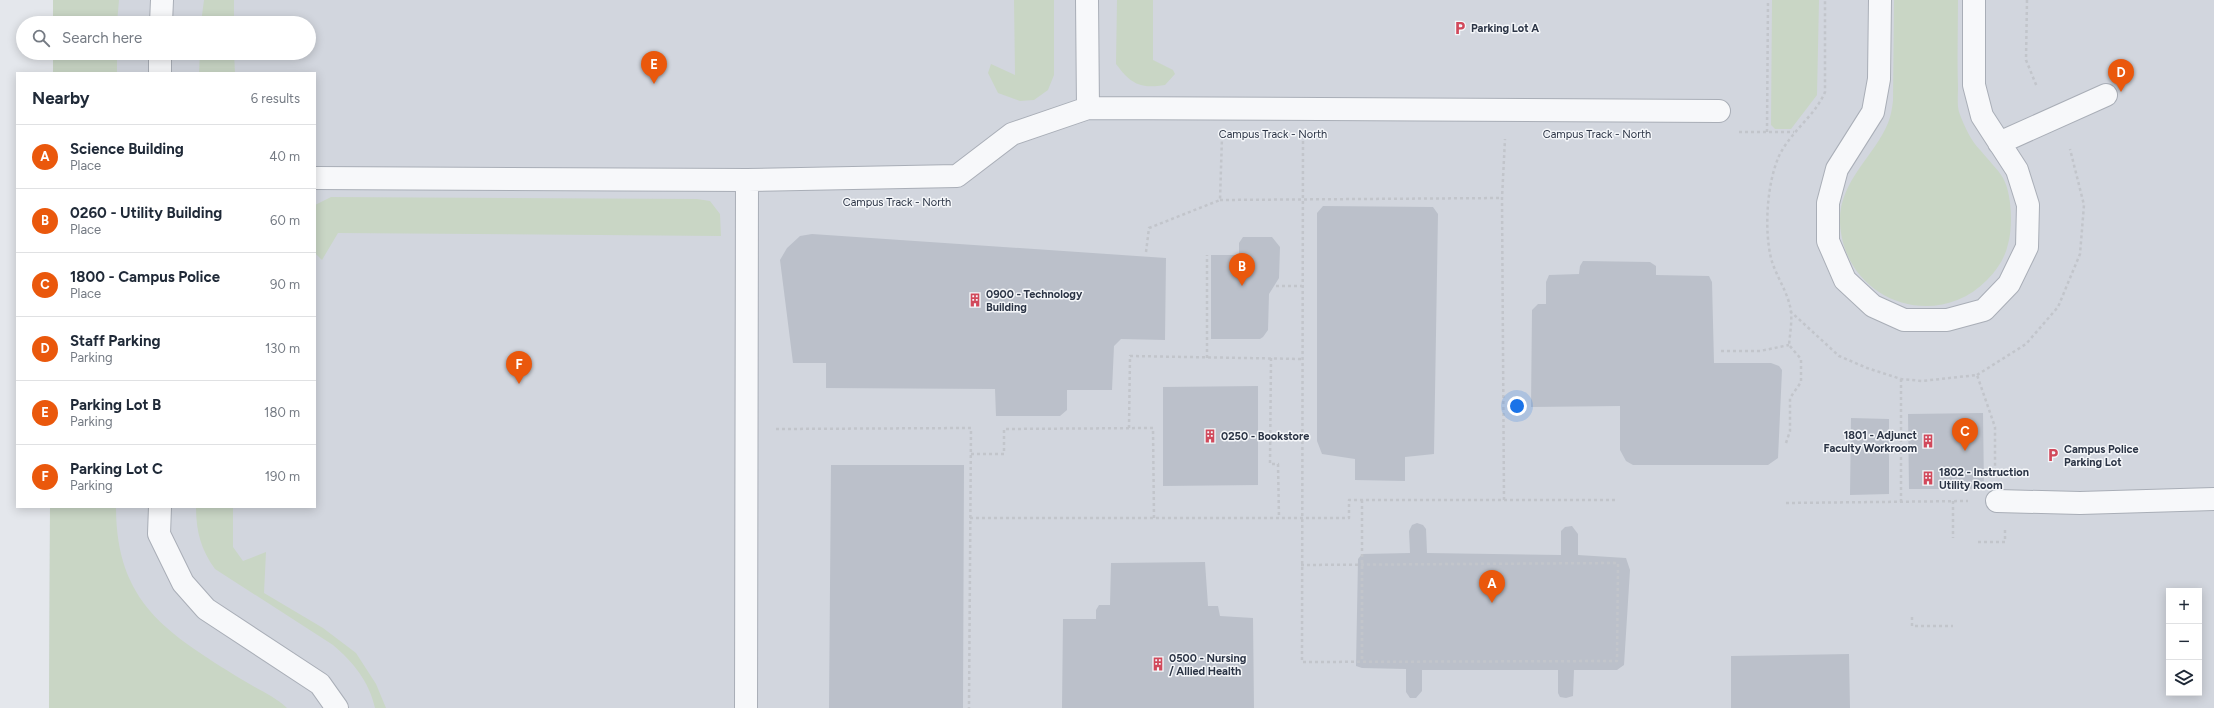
<!DOCTYPE html>
<html lang="en">
<head>
<meta charset="utf-8">
<style>
	:root { --surface:#fff; --page:#f6f6f7; --text:#1f2937; --muted:#747a83; --line:#e0e1e3; --accent:#ea580c }
	body { margin:0; font-family:Figtree,sans-serif; background:var(--page); color:var(--text) }
	.controls { position:absolute; right:12px; bottom:12px; display:grid; overflow:hidden; border-radius:0px; box-shadow:0 2px 10px #0003 }
	.controls button { width:36px; height:36px; display:grid; place-items:center; padding:0; border:0; border-bottom:1px solid var(--line); background:var(--surface); color:var(--text); font:20px sans-serif }
	.you { position:absolute; left:1517px; top:406px; width:14px; height:14px; margin:-10px; border:3px solid #fff; border-radius:50%; background:#1a73e8; box-shadow:0 0 0 6px #1a73e833 }
	.badge { display:grid; place-items:center; width:26px; height:26px; border-radius:50%; background:var(--accent); color:#fff; font-size:13px; font-weight:700 }
	.pin { position:absolute; translate:-50% -33px; filter:drop-shadow(0 1px 2px #0008) }
	.pin::after { content:''; position:absolute; top:21px; width:14px; height:12px; background:inherit; clip-path:polygon(0 0,100% 0,50% 100%) }
	.list { margin:0; padding:0; list-style:none }
	h2 { display:flex; justify-content:space-between; align-items:center; height:52px; margin:0; padding:0 16px; font-size:17px }
	h2 small { font-size:13px; font-weight:400; color:var(--muted) }
	.list li { display:grid; grid-template-columns:26px 1fr auto; gap:12px; align-items:center; box-sizing:border-box; height:64px; padding:0 16px; border-top:1px solid var(--line) }
	.list b { display:block; font-size:15px; white-space:nowrap }
	.list p { margin:0; font-size:13px; white-space:nowrap; color:var(--muted) }
	.list em { font-size:13px; font-style:normal; color:var(--muted) }
	.icon { flex:none; width:22px; height:22px; fill:none; stroke:currentColor; stroke-width:2; stroke-linecap:round; stroke-linejoin:round }
	.map { position:relative; flex:none; width:2214px; height:708px; overflow:hidden }
	.search { position:absolute; background:var(--surface); box-shadow:0 2px 10px #0003; left:16px; top:16px; width:300px; height:44px; display:flex; align-items:center; gap:10px; box-sizing:border-box; padding:0 14px; border-radius:22px; color:var(--muted); font-size:15px }
	.panel { position:absolute; background:var(--surface); box-shadow:0 2px 10px #0003; left:16px; top:72px; width:300px; height:436px; border-radius:0px }
	.map>svg:first-child { display:block }
</style>
</head>
<body>
<div class="map">
<svg width="2214" height="708" viewBox="0 0 2214 708">
	<rect width="100%" height="100%" fill="#e4e7ec"/>
	<path fill="#d2d6de" fill-rule="evenodd" d="M53 0H2214V708H49L50 507H315V73H53V53H309V23H53ZM2169 591H2199V693H2169Z"/>
	<path fill="#c9d6c5" d="M53 0H119L117 23H53Z
		M204 0H234V23H201Z
		M1014 0H1054V75L1048 90 1034 100 1020 101 998 93 988 73 991 64 1015 75Z
		M1117 0H1153V60L1173 70 1175 74 1165 85C1140 89 1131 84 1116 64Z
		M1772 0H1819L1817 95 1791 129H1775L1771 125Z
		M1894 0H1958C1958 29 1957 58 1958 87 1958 94 1957 105 1959 112 1964 126 1971 141 1981 151 1988 160 1997 168 2003 178 2012 194 2013 227 2008 244 2005 258 1997 270 1987 280 1934 334 1843 299 1840 222 1839 181 1874 157 1888 123 1891 116 1892 108 1893 101Z
		M53 53H117V73H53Z
		M200 53H234L235 73H199Z
		M331 197 697 199 710 201 720 214 721 236 338 233 322 260 315 253V205Z
		M50 507H116C116 603 167 633 241 679 255 688 274 696 287 708H49Z
		M196 507H233V547L243 561 266 552 264 593 323 628 356 653 376 684 386 708H375C369 681 353 662 333 645L215 569C201 550 196 531 196 507Z"/>
	<path fill="#bbc0ca" d="M1323 206 1433 207 1438 214 1434 454 1405 457V481L1355 480V459L1322 454 1317 441V213Z
		M812 234 1166 258 1165 340 1121 339 1114 346 1112 390H1067V410L1060 416H996L995 389 826 388V363H793L780 260 787 248 800 236Z
		M1243 237H1272L1280 247 1279 278 1269 294 1268 330 1263 337 1260 339H1211V255H1239V243Z
		M1583 261 1650 262 1656 266V275L1709 276 1712 282 1714 363H1771L1779 366 1782 370 1778 458 1768 465H1633L1626 461 1620 450V406L1531 407 1532 310 1538 304H1546V282L1549 275 1579 274 1580 266Z
		M1258 386V485L1163 486V387Z
		M1983 413 1984 489H1909L1908 414Z
		M1851 418 1889 419V494L1850 495Z
		M831 465H964L963 708H829Z
		M1417 523 1423 525 1426 529 1427 553 1561 555V531L1565 527 1572 526 1578 534V555L1626 558 1630 570 1624 665 1617 670H1574L1573 696 1566 698 1560 697 1558 693V670H1422V691L1416 698H1410L1406 692V669L1362 668 1356 666 1358 559 1362 554 1410 553 1409 531 1412 525Z
		M1205 562 1208 606H1218L1220 616 1253 618 1254 708H1062L1063 619H1096V610L1099 605H1110L1111 563Z
		M1849 654 1850 708H1731V656Z"/>
	<g fill="none" stroke-linecap="round" stroke-linejoin="round">
		<g stroke="#a9aeb7" stroke-width="24">
			<path id="minor" d="M1087 0 1088 108
				M1880 0 1879 79 1873 112 1837 169 1828 203V241L1845 280 1873 306 1904 320H1947L1984 310 2009 284 2027 247 2028 205 2017 170 1982 116 1974 85V0
				M161 23 162 0
				M160 73V53
				M1999 143 2106 95
				M315 178 747 180 957 176 1012 134 1088 108 1719 111
				M1997 501 2080 503 2214 499
				M160 507 159 534 183 583 206 609 320 684 337 708
				M746 708 747 180"/>
		</g>
		<path stroke="#c2c5cb" stroke-width="2.5" stroke-dasharray="3 3" stroke-linecap="butt" d="M2027 0 2026 60 2037 87
			M1739 132H1794
			M1767 132 1768 0
			M1220 200 1502 198
			M1146 252 1149 228 1220 200 1222 137
			M1276 286H1302
			M1790 311 1839 356 1867 368 1901 379 1922 381 1977 375 1995 427V472
			M1721 351H1760L1789 345
			M1207 358V255
			M1271 358 1270 464H1278L1279 518
			M1977 375 2026 344 2058 307 2080 254 2084 205 2070 149
			M1901 379V502
			M1129 428 1130 356 1302 359
			M776 429 971 428 969 708
			M1786 443 1790 431V398L1801 382V359L1789 345C1790 333 1793 317 1790 306 1786 289 1775 274 1771 258 1764 229 1767 183 1779 156 1791 131 1815 116 1825 92V0
			M971 454H1004V429L1153 428 1154 518
			M1362 500V662
			M1504 500 1502 198 1505 139
			M1953 501V538
			M1786 503 1968 501
			M970 518H1349V500H1615
			M1978 542H2005V530
			M1301 565 1618 563 1617 661 1302 662 1303 138
			M1912 617V626H1953"/>
		<use href="#minor" stroke="#f7f8fa" stroke-width="22"/>
	</g>
	<defs>
		<g id="parking-bare" transform="scale(1.08)"><path d="M-3.5-5.5H1a3.5 3.5 0 0 1 0 7H-1V5.5H-3.5ZM-1-3.4V-.6H.8a1.4 1.4 0 0 0 0-2.8Z" fill="#d1495b" stroke="#f4f6f9" stroke-width="2.5" paint-order="stroke"/></g>
		<g id="building-bare" transform="scale(1.08)"><path d="M-4-6H4V6H1V3H-1V6H-4ZM-2.5-4.3h1.7v1.8h-1.7ZM.8-4.3h1.7v1.8H.8ZM-2.5-1h1.7V.8h-1.7ZM.8-1h1.7V.8H.8Z" fill="#d1495b" stroke="#f4f6f9" stroke-width="2.5" paint-order="stroke"/></g>
	</defs>
	<g fill-rule="evenodd">
		<use href="#parking-bare" x="1460" y="28"/>
		<use href="#building-bare" x="975" y="300"/>
		<use href="#building-bare" x="1210" y="436"/>
		<use href="#building-bare" x="1928" y="441"/>
		<use href="#parking-bare" x="2053" y="455"/>
		<use href="#building-bare" x="1928" y="478"/>
		<use href="#building-bare" x="1158" y="664"/>
	</g>
	<g text-anchor="middle" dominant-baseline="central" stroke-width="3" stroke-linejoin="round" paint-order="stroke">
		<g font-size="11" font-weight="bold" fill="#2b3445" stroke="#f4f6f9" text-anchor="start">
			<text x="1471" y="28">Parking Lot A</text>
			<text x="986" y="294">0900 - Technology<tspan x="986" dy="13">Building</tspan></text>
			<text x="1917" y="435" text-anchor="end">1801 - Adjunct<tspan x="1917" dy="13">Faculty Workroom</tspan></text>
			<text x="1221" y="436">0250 - Bookstore</text>
			<text x="2064" y="449">Campus Police<tspan x="2064" dy="13">Parking Lot</tspan></text>
			<text x="1939" y="472">1802 - Instruction<tspan x="1939" dy="13">Utility Room</tspan></text>
			<text x="1169" y="658">0500 - Nursing<tspan x="1169" dy="13">/ Allied Health</tspan></text>
		</g>
		<g font-size="11" fill="#2b3445" stroke="#f4f6f9">
			<text x="1273" y="134">Campus Track - North</text>
			<text x="1597" y="134">Campus Track - North</text>
			<text x="897" y="202">Campus Track - North</text>
		</g>
	</g>
</svg>
<div class="controls">
<button>+</button>
<button>−</button>
<button><svg class="icon" aria-label="layers" viewBox="0 0 24 24"><path d="M12 4l9 5-9 5-9-5zM3 14l9 5 9-5"/></svg></button>
</div>
<div class="you"></div>
<div class="pin badge" style="left:1492px;top:603px">A</div>
<div class="pin badge" style="left:1242px;top:286px">B</div>
<div class="pin badge" style="left:1965px;top:451px">C</div>
<div class="pin badge" style="left:2121px;top:92px">D</div>
<div class="pin badge" style="left:654px;top:84px">E</div>
<div class="pin badge" style="left:519px;top:384px">F</div>
<div class="search"><svg class="icon" aria-label="search" viewBox="0 0 24 24"><circle cx="10" cy="10" r="6"/><path d="M15 15l6 6"/></svg>Search here</div>
<section class="panel">
<h2>Nearby<small>6 results</small></h2>
<ul class="list">
<li><span class="badge">A</span><div><b>Science Building</b><p>Place</p></div><em>40 m</em></li>
<li><span class="badge">B</span><div><b>0260 - Utility Building</b><p>Place</p></div><em>60 m</em></li>
<li><span class="badge">C</span><div><b>1800 - Campus Police</b><p>Place</p></div><em>90 m</em></li>
<li><span class="badge">D</span><div><b>Staff Parking</b><p>Parking</p></div><em>130 m</em></li>
<li><span class="badge">E</span><div><b>Parking Lot B</b><p>Parking</p></div><em>180 m</em></li>
<li><span class="badge">F</span><div><b>Parking Lot C</b><p>Parking</p></div><em>190 m</em></li>
</ul>
</section>
</div>
</body>
</html>
